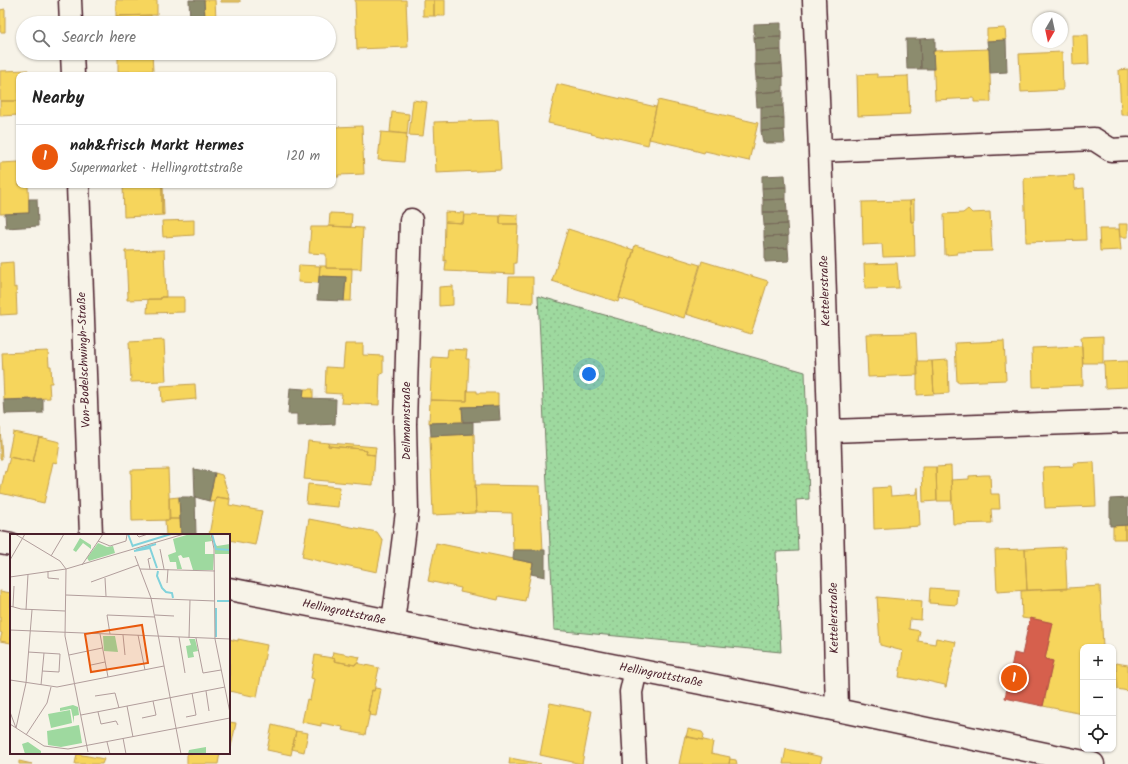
<!DOCTYPE html>
<html lang="en">
<head>
<meta charset="utf-8">
<style>
	:root { --surface:#fff; --page:#f2f2f2; --text:#222; --muted:#767676; --line:#e0e0e0; --accent:#ea580c }
	body { margin:0; font-family:Kalam,sans-serif; background:var(--page); color:var(--text) }
	.controls { position:absolute; right:12px; bottom:12px; display:grid; overflow:hidden; border-radius:8px; box-shadow:0 1px 3px #0004 }
	.controls button { width:36px; height:36px; display:grid; place-items:center; padding:0; border:0; border-bottom:1px solid var(--line); background:var(--surface); color:var(--text); font:20px sans-serif }
	.compass { position:absolute; left:1032px; top:12px; width:36px; height:36px; border-radius:50%; background:var(--surface); box-shadow:0 1px 3px #0004; rotate:189deg }
	.you { position:absolute; left:589px; top:374px; width:14px; height:14px; margin:-10px; border:3px solid #fff; border-radius:50%; background:#1a73e8; box-shadow:0 0 0 6px #1a73e833 }
	.badge { display:grid; place-items:center; width:26px; height:26px; border-radius:50%; background:var(--accent); color:#fff; font-size:13px; font-weight:700 }
	.pin { position:absolute; translate:-50% -50%; border:2px solid #fff; box-shadow:0 1px 4px #0006 }
	.list { margin:0; padding:0; list-style:none }
	h2 { display:flex; justify-content:space-between; align-items:center; height:52px; margin:0; padding:0 16px; font-size:17px }
	h2 small { font-size:13px; font-weight:400; color:var(--muted) }
	.list li { display:grid; grid-template-columns:26px 1fr auto; gap:12px; align-items:center; box-sizing:border-box; height:64px; padding:0 16px; border-top:1px solid var(--line) }
	.list b { display:block; font-size:15px; white-space:nowrap }
	.list p { margin:0; font-size:13px; white-space:nowrap; color:var(--muted) }
	.list em { font-size:13px; font-style:normal; color:var(--muted) }
	.icon { flex:none; width:22px; height:22px; fill:none; stroke:currentColor; stroke-width:2; stroke-linecap:round; stroke-linejoin:round }
	.map { position:relative; flex:none; width:1128px; height:764px; overflow:hidden }
	.search { position:absolute; background:var(--surface); box-shadow:0 1px 3px #0004; left:16px; top:16px; width:320px; height:44px; display:flex; align-items:center; gap:10px; box-sizing:border-box; padding:0 14px; border-radius:22px; color:var(--muted); font-size:15px }
	.panel { position:absolute; background:var(--surface); box-shadow:0 1px 3px #0004; left:16px; top:72px; width:320px; height:116px; border-radius:8px }
	.map>svg:first-child { display:block }
</style>
</head>
<body>
<div class="map">
<svg width="1128" height="764" viewBox="0 0 1128 764">
	<defs>
		<pattern id="park-dots" width="8" height="8" patternUnits="userSpaceOnUse"><rect width="8" height="8" fill="#9ed99f"/><path d="M2 2h.1M6 6h.1" fill="none" stroke="#8aba89" stroke-width="1.8" stroke-linecap="round"/></pattern>
	</defs>
	<rect width="100%" height="100%" fill="#f7f3e8"/>
	<filter id="ink" filterUnits="userSpaceOnUse"><feTurbulence type="fractalNoise" baseFrequency=".025" numOctaves="2"/><feDisplacementMap in="SourceGraphic" scale="8" xChannelSelector="R" yChannelSelector="G"/><feConvolveMatrix kernelMatrix="1 2 1 2 8 2 1 2 1" color-interpolation-filters="sRGB"/></filter>
	<g filter="url(#ink)">
		<path fill="url(#park-dots)" stroke="#747c65" d="M538 296 805 372 809 499 796 500 798 551 776 552 781 652 554 630Z"/>
		<path fill="#f6d55c" stroke="#c29e4d" d="M116 0H157V15L116 16Z
			M204 0H215L216 19H205Z
			M221 0H240V2H221Z
			M355 0H406L408 47 357 49Z
			M423 0H434V16H423Z
			M434 0H445V16H434Z
			M5 9V32H0V10Z
			M151 15V23H117L116 16Z
			M1005 28 1006 40 987 41V29Z
			M1072 35H1088L1089 64 1073 65Z
			M989 49 991 102H974V98L935 100 933 51Z
			M1062 52 1063 90 1021 92 1019 54Z
			M118 53H152L153 71 118 72Z
			M1128 69V115H1121L1119 70Z
			M28 70V75H19V101H0V71Z
			M877 74V77L908 76V75L910 114 858 116 857 75Z
			M557 84 656 107 648 145 605 135 604 137 591 134 592 133 548 123Z
			M413 100 427 102 423 136 409 135Z
			M658 100 758 123 749 161 705 151 704 153 693 150V149L649 139Z
			M0 101H19V115L0 116Z
			M392 112 409 114 407 134 390 132Z
			M498 120 501 170 436 173 434 122Z
			M362 126 364 174 338 175 339 177H333V127Z
			M381 132 407 134 404 162 378 160Z
			M19 162V185H28L29 213 0 214V163Z
			M1074 175 1075 189 1084 188 1086 240 1026 242 1024 178Z
			M123 185 162 186V214H164V215L124 217Z
			M154 185H163L164 214H162V186H155Z
			M914 200V222H911L910 201Z
			M910 201 911 222H914L915 256 883 257 882 244 863 245 862 202Z
			M968 209 972 213 990 212 992 251 957 252V254L945 255 944 214 963 213Z
			M445 212 464 213 463 223 445 222Z
			M330 213 352 214 351 227 329 226Z
			M500 214 518 215V224H500Z
			M464 215 500 216V224H518L516 263H514V274L445 271 446 260 444 261 445 222 463 223Z
			M194 220V235L163 237 162 221Z
			M1119 224H1128V237H1120Z
			M328 226 363 228 361 269 326 268V254L309 253 311 227H328Z
			M568 229 634 250 618 302 552 281Z
			M1099 229H1119L1121 250 1100 251Z
			M635 245 700 265 684 318 619 298Z
			M164 250 166 297H161V299L127 300V298H128L126 253H125V251Z
			M702 261 768 281 751 334 686 314Z
			M13 262 14 288 16 287 17 314 0 315V263Z
			M897 263 899 288 865 289 864 264Z
			M299 265 320 266 319 283 298 282Z
			M320 266H326V268H352L351 301H344L346 277 319 276Z
			M509 277H533V303L508 302Z
			M453 286V305L439 306V287Z
			M161 297H184V312L147 313 148 299H161Z
			M916 333 918 375 868 377 866 334Z
			M1103 336V363H1083L1081 337Z
			M164 340 166 381 131 382 129 342Z
			M1004 341 1006 380 957 382 955 343Z
			M345 344H363V355L383 356V374L380 373 379 405 341 403 342 394 325 393 326 367 343 368Z
			M1082 346 1083 385 1033 387 1032 348Z
			M448 349 467 350 466 359H469L467 401 430 400 432 357 447 358Z
			M48 351 49 366H51L52 383H49L50 398 4 400 2 353Z
			M948 360 949 393 934 394 932 361Z
			M917 361H932L934 394 917 395Z
			M1128 361V387L1105 388 1104 362Z
			M195 384 196 399 162 402 161 386Z
			M304 389H313V398H303Z
			M467 391H477V393H498V406L462 407 463 422 429 423 430 400 467 401Z
			M0 427 2 459H0Z
			M13 432 39 437 33 462 8 457Z
			M474 434 476 513 433 515 430 436Z
			M39 437 60 442 57 463 53 462 44 503 0 493 5 471 6 472 10 457 33 462Z
			M308 441 329 443 328 446 362 449V450L367 451 366 454 375 455 373 485 304 479Z
			M329 443 376 447 375 455 366 454 367 451 362 450V449L328 446Z
			M1094 462 1096 506 1045 508 1043 467 1074 466 1073 463Z
			M951 466 952 501H937L936 467Z
			M922 467H936L937 501 923 502Z
			M168 469 170 520 132 521 131 470Z
			M215 473 222 475 230 499 216 497 215 502 209 501Z
			M984 475H990L991 494H999L1000 509H991L992 523 953 524 951 480 969 479V476Z
			M308 484 340 487 338 507 306 504Z
			M475 485 540 486 543 551 513 550 512 513 476 512Z
			M890 487 891 496 917 494V487H918L920 526 874 529 873 488Z
			M179 497 180 519H169V498Z
			M216 497 230 499 229 505 262 511 255 545 229 540V535H209Z
			M169 519H180L181 535H166L165 520H170Z
			M309 519 377 532 383 541 377 572 345 565V567L302 557Z
			M1125 525V539H1113V526Z
			M1125 525H1128V539H1125Z
			M436 543 533 563 525 601 499 596 498 600 460 592 461 588 428 581Z
			M1065 547 1067 589 1027 590 1025 549Z
			M1025 549 1027 590 997 592 995 550Z
			M1100 586 1103 647H1083V714L1043 706 1053 661 1045 659 1053 623 1030 618 1029 619 1022 618 1021 591Z
			M930 588 958 590 957 605 929 603Z
			M0 591 11 593V643L0 641 2 633 0 632Z
			M877 597 922 601 921 620 910 619 909 629 920 631 918 641 935 644 936 638 956 642 946 687H945V685L918 679 917 680 899 677 903 651 880 645Z
			M229 639 238 641V639L267 645 257 697 229 691Z
			M333 652 360 657 358 663H356L355 665 334 661 335 659 332 658Z
			M315 655 332 658 335 659 334 661 355 665 356 663 379 668 374 691 372 690 368 711 370 712 365 735 342 730 343 727 321 723V726L302 722 307 699 310 700 314 679 311 678Z
			M1116 663 1128 665V691L1117 689Z
			M375 688 381 689 376 716 369 715 370 712 368 711 372 690 374 691Z
			M550 703 592 711 582 764 540 755Z
			M229 722 236 723 231 747H229Z
			M272 725 296 731 291 755 267 750Z
			M688 729 702 732 704 735 703 740 686 737Z
			M296 731 308 733 304 752 292 749Z
			M685 736 713 742 711 753 730 757 729 764H679Z
			M786 749 822 757 820 764H783Z
			M187 753H220L218 764H187Z
			M77 754 104 759 102 764H75Z
			M510 758 541 764H509Z
			M730 759 736 760 737 764H729Z
			M19 761 32 764H19Z"/>
		<path fill="#d6604d" stroke="#ac4c43" d="M1030 618 1053 623 1045 659 1053 661 1043 706 1005 698 1014 653 1022 655Z"/>
		<path fill="#8c8c6e" stroke="#786b5a" d="M189 0H204L205 19 190 20Z
			M781 23V37L754 38V24Z
			M781 37V50L755 51 754 38Z
			M935 38V51H933L934 69H921L920 39Z
			M906 39H920L921 69H907Z
			M1006 40 1007 72 990 73 989 49H988L987 41Z
			M781 50 782 64 755 65V51Z
			M782 64 783 77 756 78 755 65Z
			M783 77V91L756 93V78Z
			M783 91V106L757 107 756 93Z
			M783 106 784 118 761 119V107Z
			M784 118V130L761 131V119Z
			M784 130 785 143H763L761 131Z
			M785 175 786 187 762 188V176Z
			M786 187V199L763 200 762 188Z
			M29 199H37L38 226 6 228 5 214 29 213Z
			M786 199 787 212H763V200Z
			M763 212H787V224L764 225Z
			M787 224 788 236 764 237V225Z
			M788 236V248L765 249 764 237Z
			M788 248 789 261 765 262V249Z
			M319 276 346 277 344 301 317 300Z
			M290 388 304 389 303 398 336 399 335 424 297 426V414H288Z
			M43 399V413L5 414 4 400Z
			M499 406 500 420 463 422 462 407Z
			M463 422H473V434L431 436 430 423Z
			M194 469 215 473 209 501 195 497Z
			M179 497H195L196 535H181Z
			M1128 498V525L1110 526V499Z
			M514 550H545V577L531 574 533 563 513 559Z"/>
		<g fill="none" stroke-linecap="round" stroke-linejoin="round">
			<g stroke="#4a1f2b" stroke-width="25">
				<path id="minor" d="M70 0 71 23
					M814 0C824 237 831 473 837 710
					M72 53 73 75
					M821 151 1094 139 1111 150 1128 149
					M78 185 91 535
					M830 431 1128 421
					M0 543 11 545
					M229 589 837 710 1093 764
					M393 622 407 512 405 424 411 220
					M635 764 631 692 636 670"/>
			</g>
			<use href="#minor" stroke="#f7f3e8" stroke-width="22"/>
		</g>
	</g>
	<g text-anchor="middle" dominant-baseline="central" stroke-width="4" stroke-linejoin="round" paint-order="stroke">
		<g font-size="12" fill="#4a1f2b" stroke="#f7f3e8">
			<text transform="translate(825 291) rotate(-92)">Kettelerstraße</text>
			<text transform="translate(84 360) rotate(-92)">Von-Bodelschwingh-Straße</text>
			<text transform="translate(406 421) rotate(-90)">Deilmannstraße</text>
			<text transform="translate(344 612) rotate(12)">Hellingrottstraße</text>
			<text transform="translate(834 618) rotate(-91)">Kettelerstraße</text>
			<text transform="translate(661 675) rotate(11)">Hellingrottstraße</text>
		</g>
	</g>
	<g transform="translate(10 534)">
		<rect width="220" height="220" fill="#f7f3e8"/>
		<path d="M180 0H200L202 7 195 8V20H204L203 36H183L179 23 173 24 171 21 168 22 172 35H167L166 28H160L158 21 166 18 163 5ZM70 4 81 11V15L73 9 66 18 63 16ZM204 8 207 12 220 10V20H205ZM88 9 97 13 103 12 105 19 79 27 77 24ZM179 105H185L188 117 183 118 184 123 178 124 176 112 181 111ZM63 171 68 173 69 181 64 182V189L61 175 50 177V174Z" fill="#9ed99f"/>
		<path d="M93 102H105L108 118 94 117ZM18 208 31 217V220H15L12 210ZM196 213V220H178L179 216Z" fill="#9ed99f"/>
		<path d="M60 176 62 189 41 194 38 180ZM69 191 72 209 51 213 38 211 37 197Z" fill="#9ed99f"/>
		<path fill="none" stroke="#81d2db" stroke-width="2" d="M118 0 123 13M202 0 206 15 220 16M122 12 161 0M126 16 146 10M124 17 140 14 147 34M148 37 147 42 152 54 156 58 162 59 163 64M207 67H220M206 74V103"/>
		<path fill="none" stroke="#b29e9c" stroke-width="1" d="M5 0 50 27 56 35 174 0M126 0 129 3 138 0M201 0 204 15 205 105 220 179M88 7 100 12 116 7 117 0M150 15 154 35M41 22 54 0M125 22 141 64 171 220M0 26 15 0M72 31 93 0M130 35 205 37M140 35 138 25 141 24M38 37V44L49 45M0 43 56 35 55 102 78 218M95 44 96 62M81 48 128 31M157 49 158 35M56 61 205 67M0 72 11 75 55 77M3 73 4 52M16 76 18 40M145 81 164 82M0 96 220 105M90 100 98 143M100 100 97 81 145 83M113 101 115 121M128 101 135 136M169 103 175 139M179 104 180 66M186 104 193 139 211 136M18 118 50 120 49 138 32 137M59 121 92 114M81 131 95 128M0 146 47 153 154 132M31 151 34 119M196 157 199 177M85 162 105 159 109 174M117 172 123 203M0 178 6 194M88 178 91 190 106 187 108 191M71 181 215 153M176 183 186 181 182 159M132 184 146 181 143 167M0 190 34 212 58 215 220 184M6 194 16 149 22 76M16 201 37 169 41 153M113 204 116 220M97 208 100 220"/>
		<path fill="#e8590c" fill-opacity="0.15" stroke="#e8590c" stroke-width="2" d="M132 91 138 129 81 138 75 100Z"/>
		<rect width="220" height="220" fill="none" stroke="#4a1f2b" stroke-width="2"/>
	</g>
</svg>
<div class="controls">
<button>+</button>
<button>−</button>
<button><svg class="icon" aria-label="locate" viewBox="0 0 24 24"><circle cx="12" cy="12" r="6"/><path d="M12 2v4M12 18v4M2 12h4M18 12h4"/></svg></button>
</div>
<svg class="compass" viewBox="-18 -18 36 36"><path d="M0-13l5 13h-10z" fill="#e53935"/><path d="M0 13l5-13h-10z" fill="#767676"/></svg>
<div class="you"></div>
<div class="pin badge" style="left:1014px;top:678px">1</div>
<div class="search"><svg class="icon" aria-label="search" viewBox="0 0 24 24"><circle cx="10" cy="10" r="6"/><path d="M15 15l6 6"/></svg>Search here</div>
<section class="panel">
<h2>Nearby<small></small></h2>
<ul class="list">
<li><span class="badge">1</span><div><b>nah&amp;frisch Markt Hermes</b><p>Supermarket · Hellingrottstraße</p></div><em>120 m</em></li>
</ul>
</section>
</div>
</body>
</html>
